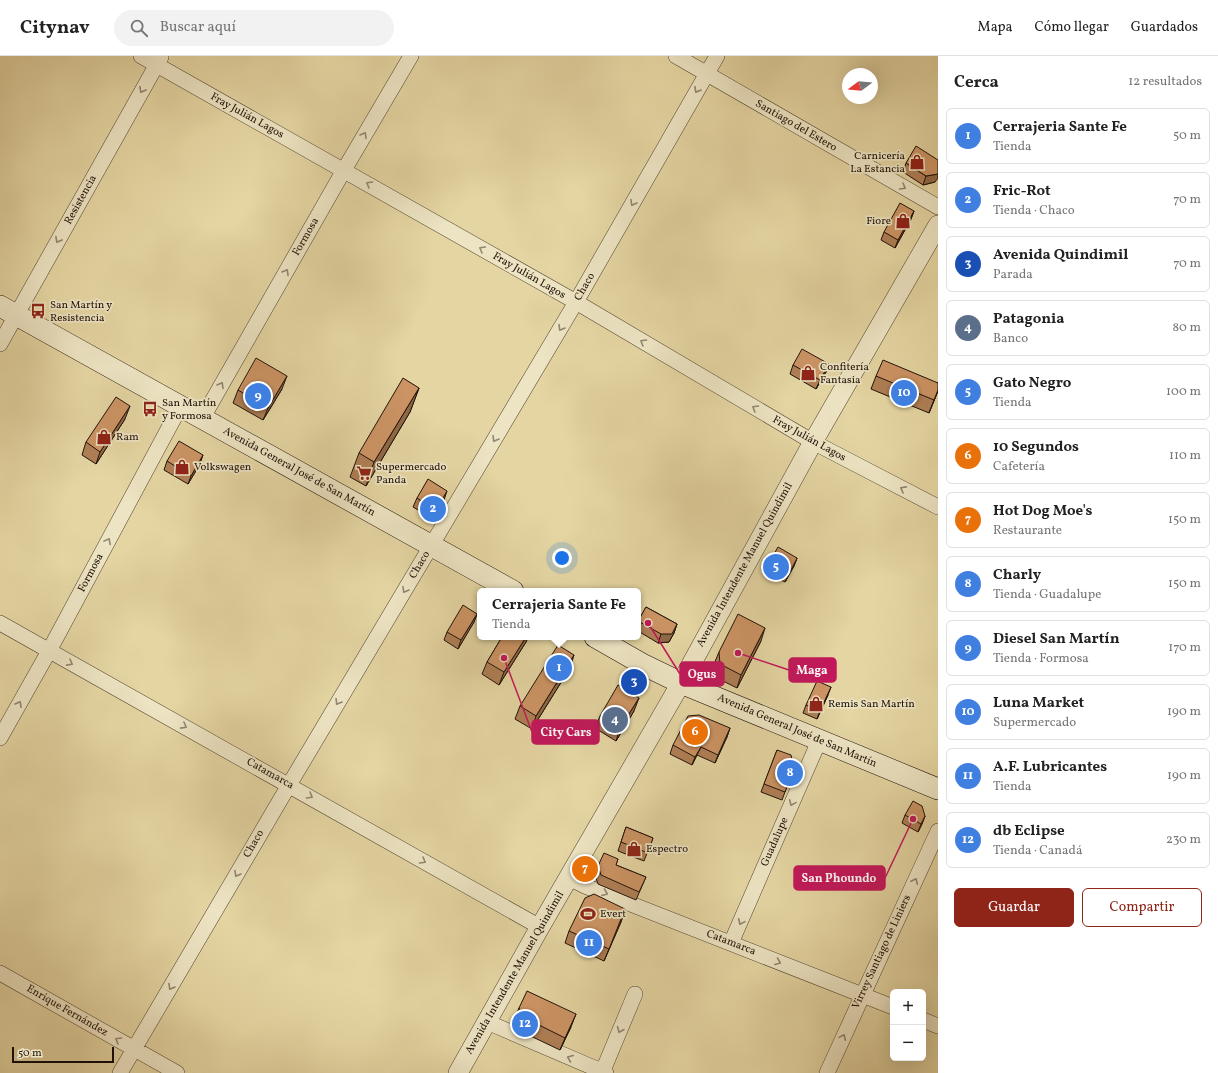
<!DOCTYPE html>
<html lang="es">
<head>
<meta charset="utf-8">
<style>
	:root { --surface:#fff; --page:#f2f2f2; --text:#222; --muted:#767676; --line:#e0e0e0; --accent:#8f2418 }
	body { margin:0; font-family:Vollkorn,serif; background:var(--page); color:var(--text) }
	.controls { position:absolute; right:12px; bottom:12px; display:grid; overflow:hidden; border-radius:6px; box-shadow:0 4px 16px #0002 }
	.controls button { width:36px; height:36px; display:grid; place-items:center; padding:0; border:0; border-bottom:1px solid var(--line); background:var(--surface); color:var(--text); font:20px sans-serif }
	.compass { position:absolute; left:842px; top:12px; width:36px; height:36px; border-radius:50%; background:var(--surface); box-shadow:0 4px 16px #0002; rotate:254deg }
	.scale { position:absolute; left:12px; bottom:10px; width:102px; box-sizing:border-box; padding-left:4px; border:2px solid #201209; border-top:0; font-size:11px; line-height:14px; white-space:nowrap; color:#201209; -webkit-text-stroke:3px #ede4c3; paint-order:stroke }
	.you { position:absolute; left:562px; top:502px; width:14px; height:14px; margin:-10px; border:3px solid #fff; border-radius:50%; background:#1a73e8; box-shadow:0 0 0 6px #1a73e833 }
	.badge { display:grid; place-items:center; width:26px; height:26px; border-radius:50%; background:var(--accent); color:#fff; font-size:13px; font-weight:700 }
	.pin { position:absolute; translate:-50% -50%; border:2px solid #fff; box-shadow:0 1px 4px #0006 }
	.popup { position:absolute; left:477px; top:532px; width:164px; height:52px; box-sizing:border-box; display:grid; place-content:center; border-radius:6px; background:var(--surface); filter:drop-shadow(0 1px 3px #0005); font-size:13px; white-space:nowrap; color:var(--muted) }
	.popup b { font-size:15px; color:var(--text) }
	.popup::after { content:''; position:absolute; left:50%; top:100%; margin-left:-8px; border:8px solid transparent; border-top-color:var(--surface) }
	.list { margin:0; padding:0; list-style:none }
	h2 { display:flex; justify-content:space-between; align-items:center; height:52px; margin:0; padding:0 16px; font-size:17px }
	h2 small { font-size:13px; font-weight:400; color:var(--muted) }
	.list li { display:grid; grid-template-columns:26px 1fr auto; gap:12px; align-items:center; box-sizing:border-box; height:56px; margin:0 8px 8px; padding:0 8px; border:1px solid var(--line); border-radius:6px }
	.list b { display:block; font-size:15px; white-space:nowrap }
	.list p { margin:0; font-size:13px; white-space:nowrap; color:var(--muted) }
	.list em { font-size:13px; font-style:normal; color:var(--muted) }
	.actions { display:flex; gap:8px; padding:12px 16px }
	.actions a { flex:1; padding:9px 0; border:1px solid var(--accent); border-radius:6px; text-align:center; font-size:14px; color:var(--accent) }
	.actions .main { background:var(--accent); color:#fff }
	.icon { flex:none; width:22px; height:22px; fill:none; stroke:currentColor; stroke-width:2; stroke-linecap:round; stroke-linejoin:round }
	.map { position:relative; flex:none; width:938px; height:1017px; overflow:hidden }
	header { display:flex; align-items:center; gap:24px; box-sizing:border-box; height:56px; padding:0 20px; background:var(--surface); border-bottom:1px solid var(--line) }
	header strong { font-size:19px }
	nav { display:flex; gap:22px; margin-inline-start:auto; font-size:14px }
	.search { width:280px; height:36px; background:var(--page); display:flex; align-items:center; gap:10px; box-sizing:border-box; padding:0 14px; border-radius:22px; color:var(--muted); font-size:15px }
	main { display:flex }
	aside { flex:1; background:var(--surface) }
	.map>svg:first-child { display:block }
</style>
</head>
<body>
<header>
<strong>Citynav</strong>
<div class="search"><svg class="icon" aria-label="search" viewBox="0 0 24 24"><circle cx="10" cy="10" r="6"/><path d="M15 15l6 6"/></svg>Buscar aquí</div>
<nav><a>Mapa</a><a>Cómo llegar</a><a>Guardados</a></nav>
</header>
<main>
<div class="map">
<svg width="938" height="1017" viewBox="0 0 938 1017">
	<rect width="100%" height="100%" fill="#e4d5a2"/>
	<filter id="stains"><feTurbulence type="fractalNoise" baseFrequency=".005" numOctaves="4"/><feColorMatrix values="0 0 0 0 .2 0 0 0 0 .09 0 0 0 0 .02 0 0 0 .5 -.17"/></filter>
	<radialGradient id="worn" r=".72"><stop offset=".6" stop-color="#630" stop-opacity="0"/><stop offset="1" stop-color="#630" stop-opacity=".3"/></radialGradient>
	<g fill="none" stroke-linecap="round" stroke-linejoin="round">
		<g stroke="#51432f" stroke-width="16">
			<path id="minor" d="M141 0 576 246 813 386 938 451
				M676 0 938 151
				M0 288 161 1
				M202 363 344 114 411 0
				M0 567 540 871
				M0 682 49 595 180 351
				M569 822 585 830 893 951
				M731 887 819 685
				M0 917 177 1017
				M923 964 938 970
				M487 966 606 1017
				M120 1017 289 729 576 246 717 0
				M602 1017 635 938
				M827 1017 938 775"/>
		</g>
		<g stroke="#51432f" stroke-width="20">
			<path id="tertiary" d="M458 1017 540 871 681 627 813 386 938 169"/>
		</g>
		<g stroke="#201209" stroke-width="22">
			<path id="secondary" d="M0 250 513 535
				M595 581 644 609 681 627 938 733"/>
		</g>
		<use href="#minor" stroke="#ede4c3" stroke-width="15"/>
		<use href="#tertiary" stroke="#ede4c3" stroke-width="19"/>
		<use href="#secondary" stroke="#ede4c3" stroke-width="21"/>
	</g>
	<path fill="#af7f56" stroke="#201209" d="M906 107 935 126 923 129 903 116Z
		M914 155 911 163 895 192 881 184 884 176Z
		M793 309 826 316 816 333 790 318Z
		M876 320 938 327V335L929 357 871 333Z
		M419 332 410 356 366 430 350 421 359 397Z
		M282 333 263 364 233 347 238 334Z
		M125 363 96 408 82 399 86 386Z
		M167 405 200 408 188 428 164 414Z
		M417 442 444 444 437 456 427 459 413 451Z
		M797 502 794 510 785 526 766 516 769 507Z
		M646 551 677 568 674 577 669 586 658 587 638 575V566Z
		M477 558 474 566 458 593 444 584 447 576Z
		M502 581H528L526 586 499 629 482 618 487 606Z
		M761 585 737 632 715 621 714 608 719 596Z
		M570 612 532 673 515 663 520 650Z
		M828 639 817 663 803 657 806 649Z
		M634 655 616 685 595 672 600 660Z
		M730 672 727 681 715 707 697 699 692 709 670 698 673 689Z
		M777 694 794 712 782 744 761 736Z
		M905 759 925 760 922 768 918 776 902 767Z
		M626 771 653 782 644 805 618 795Z
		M618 803 616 809 646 821 636 844 598 828 595 819 598 810Z
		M625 853 621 866 604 905 565 887 569 875Z
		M519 952 571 971 560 994 518 974 514 964Z"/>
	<path fill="#8f6846" stroke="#201209" d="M938 118V122L935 126 923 129 926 120Z
		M914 155 911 163 895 192 898 184Z
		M829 308 826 316 816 333 820 324Z
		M287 320 282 333 263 364 268 352Z
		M419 332 410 356 366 430 374 406Z
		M938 334V335L929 357 934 344Z
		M130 350 125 363 96 408 100 396Z
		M203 399 200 408 188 428 191 420Z
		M447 435 444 444 437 456 427 459 430 451Z
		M797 502 794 510 785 526Z
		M477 558 474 566 458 593 461 584Z
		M677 568 674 577 669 586 658 587 661 578Z
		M765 572 761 585 737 632 741 619Z
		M526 581H528L526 586 499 629 504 616Z
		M574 599 570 612 532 673 536 660Z
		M831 631 828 639 817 663 820 655Z
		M639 642 634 655 616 685 620 672Z
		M730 672 727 681 715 707 718 699Z
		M701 691 692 709 695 701Z
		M925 760 922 768 918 776 921 768Z
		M625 853 621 866 604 905 609 893Z
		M576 958 571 971 560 994 565 982Z"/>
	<path fill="#cc9464" stroke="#201209" d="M916 90 938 104V118L926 120 906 107Z
		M900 147 914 155 898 184 884 176Z
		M802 293 829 308 820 324 793 309Z
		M256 302 287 320 268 352 238 334Z
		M883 304 938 327V334L934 344 876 320Z
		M403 322 419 332 374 406 359 397Z
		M116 341 130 350 100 396 86 386Z
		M179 385 203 399 191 420 167 405Z
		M428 423 447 435 440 447 430 451 417 442Z
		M778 491 797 502 789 518 769 507Z
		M463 549 477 558 461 584 447 576Z
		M646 551 677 568 672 578H661L638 565Z
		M738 558 765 572 741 619 720 608 719 596Z
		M502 581H526L504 616 487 606Z
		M558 589 574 599 536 660 520 650Z
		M817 625 831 631 820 655 806 649Z
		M618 629 639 642 620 672 600 660Z
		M699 659 730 672 718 699 701 691 695 701 673 689 688 660Z
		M777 694 791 699 794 712 785 736 764 728Z
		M913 745 922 750 925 760 921 768 905 759Z
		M626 771 653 782 648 797 621 786Z
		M604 797 618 803 616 809 646 821 639 836 601 819 598 810Z
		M594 838 625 853 609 893 569 875 585 842Z
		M527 935 576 958 565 982 523 961 519 952Z"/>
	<defs><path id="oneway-chevron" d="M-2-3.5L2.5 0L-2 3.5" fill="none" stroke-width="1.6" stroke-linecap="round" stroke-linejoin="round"/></defs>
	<g stroke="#91866f">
		<use href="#oneway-chevron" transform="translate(142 34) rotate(119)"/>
		<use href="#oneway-chevron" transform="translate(697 34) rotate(120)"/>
		<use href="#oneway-chevron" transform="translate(364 79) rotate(-60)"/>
		<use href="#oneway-chevron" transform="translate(369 128) rotate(-150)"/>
		<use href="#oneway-chevron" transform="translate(903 131) rotate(30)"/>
		<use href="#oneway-chevron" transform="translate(633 147) rotate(120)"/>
		<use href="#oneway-chevron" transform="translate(58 184) rotate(119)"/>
		<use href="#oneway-chevron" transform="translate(482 193) rotate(-150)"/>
		<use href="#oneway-chevron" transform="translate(286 216) rotate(-60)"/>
		<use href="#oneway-chevron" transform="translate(561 272) rotate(121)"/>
		<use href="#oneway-chevron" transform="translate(643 286) rotate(-149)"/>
		<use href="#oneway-chevron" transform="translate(221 329) rotate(-60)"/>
		<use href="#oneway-chevron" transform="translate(755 352) rotate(-149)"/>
		<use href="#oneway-chevron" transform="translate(495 383) rotate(121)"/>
		<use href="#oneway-chevron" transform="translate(903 433) rotate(-152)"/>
		<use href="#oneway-chevron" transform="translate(108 485) rotate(-62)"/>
		<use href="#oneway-chevron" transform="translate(405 534) rotate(121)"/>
		<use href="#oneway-chevron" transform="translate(70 607) rotate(29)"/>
		<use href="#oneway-chevron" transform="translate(338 646) rotate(121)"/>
		<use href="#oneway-chevron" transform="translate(19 648) rotate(-61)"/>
		<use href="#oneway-chevron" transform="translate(184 670) rotate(29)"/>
		<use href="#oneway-chevron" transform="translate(310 740) rotate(30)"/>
		<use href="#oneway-chevron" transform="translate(792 747) rotate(114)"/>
		<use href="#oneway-chevron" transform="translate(423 805) rotate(30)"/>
		<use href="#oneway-chevron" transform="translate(237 818) rotate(120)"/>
		<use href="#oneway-chevron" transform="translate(915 825) rotate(-65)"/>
		<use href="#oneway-chevron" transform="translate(605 837) rotate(21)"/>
		<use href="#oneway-chevron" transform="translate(741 866) rotate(114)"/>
		<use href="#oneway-chevron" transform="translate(778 906) rotate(22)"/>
		<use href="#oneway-chevron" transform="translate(171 931) rotate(120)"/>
		<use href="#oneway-chevron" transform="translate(620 974) rotate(113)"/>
		<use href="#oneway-chevron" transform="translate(843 981) rotate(-66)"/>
		<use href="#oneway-chevron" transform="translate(118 984) rotate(-150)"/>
		<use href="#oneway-chevron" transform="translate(570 1002) rotate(-157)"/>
	</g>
	<defs>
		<g id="shop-bare" transform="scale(1.2)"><path d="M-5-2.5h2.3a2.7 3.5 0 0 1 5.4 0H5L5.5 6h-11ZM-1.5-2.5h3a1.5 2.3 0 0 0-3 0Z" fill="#8f2418" stroke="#ede4c3" stroke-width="2.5" paint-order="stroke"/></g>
		<g id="bus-bare" transform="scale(1.2)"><path d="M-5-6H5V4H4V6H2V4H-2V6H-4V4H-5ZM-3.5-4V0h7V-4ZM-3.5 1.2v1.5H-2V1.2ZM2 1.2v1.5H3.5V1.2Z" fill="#8f2418" stroke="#ede4c3" stroke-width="2.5" paint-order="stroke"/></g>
		<g id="supermarket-bare" transform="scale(1.2)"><path d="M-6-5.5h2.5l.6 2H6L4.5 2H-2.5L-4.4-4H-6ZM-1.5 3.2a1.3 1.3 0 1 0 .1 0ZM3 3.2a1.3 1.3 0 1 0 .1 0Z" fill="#8f2418" stroke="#ede4c3" stroke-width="2.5" paint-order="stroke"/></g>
		<g id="stadium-bare" transform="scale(1.2)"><path d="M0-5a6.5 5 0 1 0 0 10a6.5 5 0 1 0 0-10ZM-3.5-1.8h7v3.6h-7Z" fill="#8f2418" stroke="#ede4c3" stroke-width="2.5" paint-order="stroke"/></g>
	</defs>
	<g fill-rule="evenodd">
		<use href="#shop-bare" x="917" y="106"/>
		<use href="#shop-bare" x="903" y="165"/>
		<use href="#bus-bare" x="38" y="255"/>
		<use href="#shop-bare" x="808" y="317"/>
		<use href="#bus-bare" x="150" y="353"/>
		<use href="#shop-bare" x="104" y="381"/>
		<use href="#shop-bare" x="182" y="411"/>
		<use href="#supermarket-bare" x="364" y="417"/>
		<use href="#shop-bare" x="816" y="648"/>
		<use href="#shop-bare" x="634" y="793"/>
		<use href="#stadium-bare" x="588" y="858"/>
	</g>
	<g text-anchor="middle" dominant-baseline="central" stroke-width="3.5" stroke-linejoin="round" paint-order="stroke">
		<g font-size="11" fill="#201209" stroke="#ede4c3">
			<text transform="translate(247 60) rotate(29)">Fray Julián Lagos</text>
			<text transform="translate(796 70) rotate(30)">Santiago del Estero</text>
			<text transform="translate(81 144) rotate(-61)">Resistencia</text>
			<text transform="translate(306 181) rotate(-60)">Formosa</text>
			<text transform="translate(529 220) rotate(30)">Fray Julián Lagos</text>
			<text transform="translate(585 231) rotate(-60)">Chaco</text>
			<text transform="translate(809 383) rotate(29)">Fray Julián Lagos</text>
			<text transform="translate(299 416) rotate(29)">Avenida General José de San Martín</text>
			<text transform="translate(420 509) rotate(-59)">Chaco</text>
			<text transform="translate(745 509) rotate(-61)">Avenida Intendente Manuel Quindimil</text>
			<text transform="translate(91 517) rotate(-62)">Formosa</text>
			<text transform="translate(797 675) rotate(23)">Avenida General José de San Martín</text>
			<text transform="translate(270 718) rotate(29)">Catamarca</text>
			<text transform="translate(775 786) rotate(-66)">Guadalupe</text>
			<text transform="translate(254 788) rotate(-60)">Chaco</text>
			<text transform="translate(731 887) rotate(21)">Catamarca</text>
			<text transform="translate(882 896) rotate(-65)">Virrey Santiago de Liniers</text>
			<text transform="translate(515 917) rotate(-60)">Avenida Intendente Manuel Quindimil</text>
			<text transform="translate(67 955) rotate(30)">Enrique Fernández</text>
		</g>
		<g font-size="11" fill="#201209" stroke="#ede4c3" text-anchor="start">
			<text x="905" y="100" text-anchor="end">Carnicería<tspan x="905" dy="13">La Estancia</tspan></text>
			<text x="891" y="165" text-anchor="end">Fiore</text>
			<text x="50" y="249">San Martín y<tspan x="50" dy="13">Resistencia</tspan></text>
			<text x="820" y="311">Confitería<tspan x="820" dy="13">Fantasia</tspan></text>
			<text x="162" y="347">San Martín<tspan x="162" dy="13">y Formosa</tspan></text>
			<text x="116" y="381">Ram</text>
			<text x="194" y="411">Volkswagen</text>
			<text x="376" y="411">Supermercado<tspan x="376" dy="13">Panda</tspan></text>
			<text x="828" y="648">Remis San Martín</text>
			<text x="646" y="793">Espectro</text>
			<text x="600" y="858">Evert</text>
		</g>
	</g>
	<path fill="none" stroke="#c2185b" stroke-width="1.5" d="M738 597L789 614M648 567L680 618M504 602L532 676M913 763L885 822"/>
	<g fill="#c2185b" stroke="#ede4c3" stroke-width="1.5">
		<circle cx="738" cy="597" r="4"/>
		<circle cx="648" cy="567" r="4"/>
		<circle cx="504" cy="602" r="4"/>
		<circle cx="913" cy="763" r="4"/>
	</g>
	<g fill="#c2185b" stroke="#c2185b" stroke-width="1.5">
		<rect x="789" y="602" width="47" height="24" rx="4"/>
		<rect x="680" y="606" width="44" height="24" rx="4"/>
		<rect x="532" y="664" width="67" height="24" rx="4"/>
		<rect x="794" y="810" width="91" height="24" rx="4"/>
	</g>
	<g font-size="12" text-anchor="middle" font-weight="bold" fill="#fff">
		<text x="812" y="618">Maga</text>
		<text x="702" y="622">Ogus</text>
		<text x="566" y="680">City Cars</text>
		<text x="839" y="826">San Phoundo</text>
	</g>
	<rect width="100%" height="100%" filter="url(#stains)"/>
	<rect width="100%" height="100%" fill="url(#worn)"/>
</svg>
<div class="controls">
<button>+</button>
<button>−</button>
</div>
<svg class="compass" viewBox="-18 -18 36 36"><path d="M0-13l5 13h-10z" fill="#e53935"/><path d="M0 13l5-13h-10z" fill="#767676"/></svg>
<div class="scale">50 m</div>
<div class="you"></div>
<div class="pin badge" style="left:559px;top:612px;background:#3f7fe0">1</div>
<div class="popup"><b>Cerrajeria Sante Fe</b>Tienda</div>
<div class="pin badge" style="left:433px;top:453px;background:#3f7fe0">2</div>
<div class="pin badge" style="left:634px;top:626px;background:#1a4fb4">3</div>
<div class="pin badge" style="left:615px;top:664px;background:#5c6f8a">4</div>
<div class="pin badge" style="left:776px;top:511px;background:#3f7fe0">5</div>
<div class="pin badge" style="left:695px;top:676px;background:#e8710a">6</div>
<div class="pin badge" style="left:585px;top:813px;background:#e8710a">7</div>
<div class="pin badge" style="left:790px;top:717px;background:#3f7fe0">8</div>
<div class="pin badge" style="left:258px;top:340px;background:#3f7fe0">9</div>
<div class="pin badge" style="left:904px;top:337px;background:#3f7fe0">10</div>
<div class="pin badge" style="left:589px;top:887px;background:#3f7fe0">11</div>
<div class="pin badge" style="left:525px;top:968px;background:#3f7fe0">12</div>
</div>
<aside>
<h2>Cerca<small>12 resultados</small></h2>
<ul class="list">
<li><span class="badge" style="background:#3f7fe0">1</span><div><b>Cerrajeria Sante Fe</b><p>Tienda</p></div><em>50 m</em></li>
<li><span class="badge" style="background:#3f7fe0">2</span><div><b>Fric-Rot</b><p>Tienda · Chaco</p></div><em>70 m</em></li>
<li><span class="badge" style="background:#1a4fb4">3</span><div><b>Avenida Quindimil</b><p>Parada</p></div><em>70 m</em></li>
<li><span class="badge" style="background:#5c6f8a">4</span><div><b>Patagonia</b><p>Banco</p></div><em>80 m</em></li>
<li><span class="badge" style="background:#3f7fe0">5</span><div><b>Gato Negro</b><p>Tienda</p></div><em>100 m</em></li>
<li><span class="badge" style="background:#e8710a">6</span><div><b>10 Segundos</b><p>Cafetería</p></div><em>110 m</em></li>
<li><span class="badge" style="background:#e8710a">7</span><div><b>Hot Dog Moe's</b><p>Restaurante</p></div><em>150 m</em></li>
<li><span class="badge" style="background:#3f7fe0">8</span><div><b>Charly</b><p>Tienda · Guadalupe</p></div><em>150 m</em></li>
<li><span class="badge" style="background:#3f7fe0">9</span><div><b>Diesel San Martín</b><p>Tienda · Formosa</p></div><em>170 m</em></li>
<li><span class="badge" style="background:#3f7fe0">10</span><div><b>Luna Market</b><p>Supermercado</p></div><em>190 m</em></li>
<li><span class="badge" style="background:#3f7fe0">11</span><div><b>A.F. Lubricantes</b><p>Tienda</p></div><em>190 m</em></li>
<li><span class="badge" style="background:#3f7fe0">12</span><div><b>db Eclipse</b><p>Tienda · Canadá</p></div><em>230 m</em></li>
</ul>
<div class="actions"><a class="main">Guardar</a><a>Compartir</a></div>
</aside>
</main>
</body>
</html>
